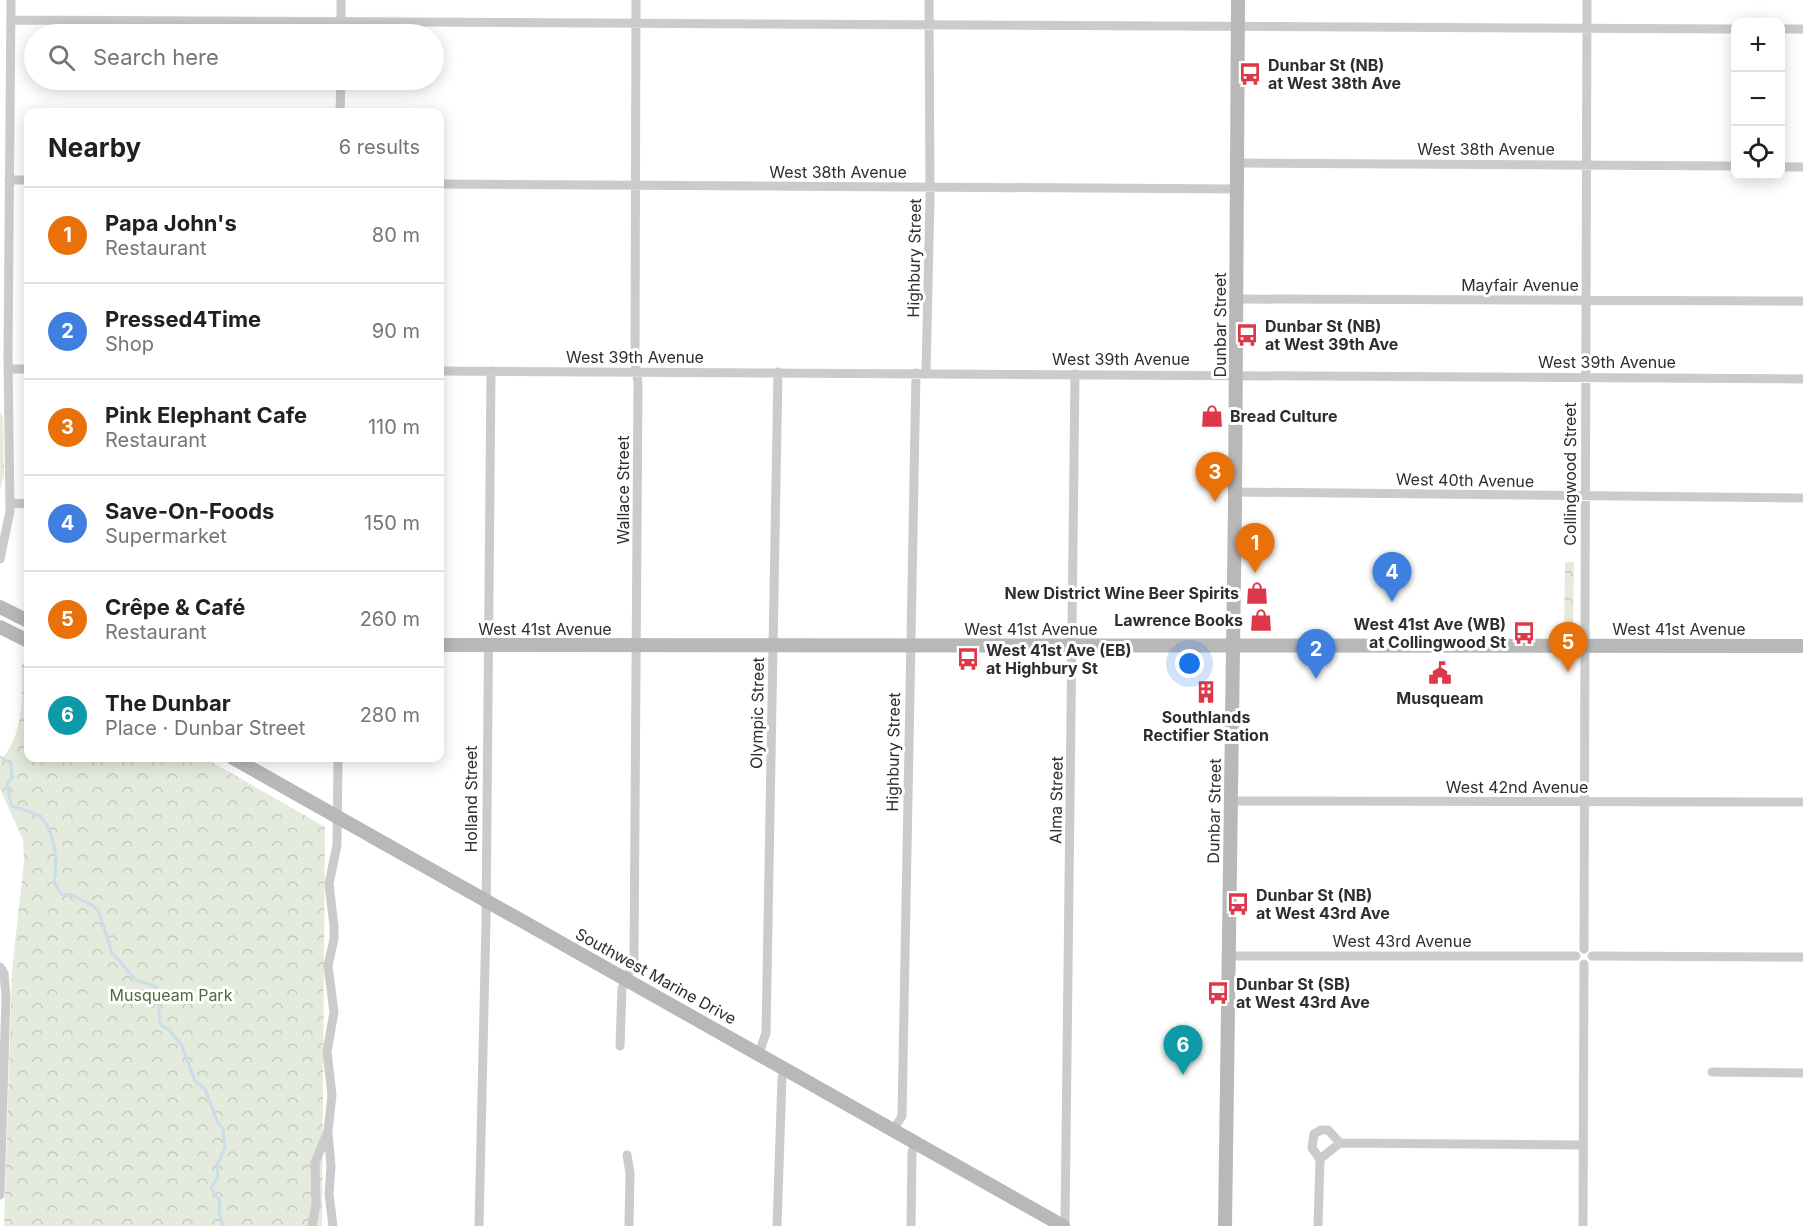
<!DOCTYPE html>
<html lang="en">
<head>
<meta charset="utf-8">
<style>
	:root { --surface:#fff; --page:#f2f2f2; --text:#202124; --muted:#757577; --line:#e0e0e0; --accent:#dd384a }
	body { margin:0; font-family:Inter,sans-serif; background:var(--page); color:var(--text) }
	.controls { position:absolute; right:18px; top:18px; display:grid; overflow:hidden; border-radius:12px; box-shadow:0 3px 15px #0003 }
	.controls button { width:54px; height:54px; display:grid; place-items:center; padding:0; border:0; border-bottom:2px solid var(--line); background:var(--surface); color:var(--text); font:30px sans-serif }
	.you { position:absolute; left:1190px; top:664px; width:21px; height:21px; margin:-15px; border:4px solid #fff; border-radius:50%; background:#1a73e8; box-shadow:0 0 0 9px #1a73e833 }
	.badge { display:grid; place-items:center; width:39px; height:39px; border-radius:50%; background:var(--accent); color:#fff; font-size:20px; font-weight:700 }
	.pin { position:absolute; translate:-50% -50px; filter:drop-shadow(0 2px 3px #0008) }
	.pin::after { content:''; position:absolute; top:32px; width:21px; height:18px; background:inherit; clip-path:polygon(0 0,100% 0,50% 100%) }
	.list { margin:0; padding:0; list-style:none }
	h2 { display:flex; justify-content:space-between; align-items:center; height:78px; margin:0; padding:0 24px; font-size:26px }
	h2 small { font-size:20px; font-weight:400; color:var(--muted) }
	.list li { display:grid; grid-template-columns:39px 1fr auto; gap:18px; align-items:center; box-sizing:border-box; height:96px; padding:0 24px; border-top:2px solid var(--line) }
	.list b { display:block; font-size:22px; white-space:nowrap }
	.list p { margin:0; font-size:20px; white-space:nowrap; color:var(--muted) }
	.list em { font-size:20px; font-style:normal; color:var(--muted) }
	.icon { flex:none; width:33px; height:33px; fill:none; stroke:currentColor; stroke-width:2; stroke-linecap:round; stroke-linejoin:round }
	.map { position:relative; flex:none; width:1803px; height:1226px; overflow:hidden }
	.search { position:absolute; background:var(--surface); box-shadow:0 3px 15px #0003; left:24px; top:24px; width:420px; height:66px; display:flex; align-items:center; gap:15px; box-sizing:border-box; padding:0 21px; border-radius:33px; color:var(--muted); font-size:22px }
	.panel { position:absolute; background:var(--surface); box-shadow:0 3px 15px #0003; left:24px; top:108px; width:420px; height:654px; border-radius:12px }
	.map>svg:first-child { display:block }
</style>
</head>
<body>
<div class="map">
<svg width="1803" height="1226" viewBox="0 0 1803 1226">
	<defs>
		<pattern id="forest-crowns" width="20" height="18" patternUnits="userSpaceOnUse" patternTransform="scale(1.5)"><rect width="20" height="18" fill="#e5ebdc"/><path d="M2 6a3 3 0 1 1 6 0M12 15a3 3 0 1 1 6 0" fill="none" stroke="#c5cabd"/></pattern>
	</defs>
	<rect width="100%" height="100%" fill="#fff"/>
	<path fill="url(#forest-crowns)" d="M0 412 3 417 4 476 0 490Z
		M1565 562H1574L1573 626H1564Z
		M22 663 28 667V758H205L325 827 322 1226H4L12 970 24 862 23 840 0 789V761C25 734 22 697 22 663Z"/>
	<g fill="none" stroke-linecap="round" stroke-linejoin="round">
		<path stroke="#c9deea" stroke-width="3" d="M0 757 11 764 12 777 7 784 11 805C18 810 26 809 33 813 56 822 58 863 54 883L61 894 72 895 92 905 99 912 112 953 136 980 156 987C162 1000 156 1011 161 1025L169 1030 181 1044 195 1081 205 1089 217 1121 223 1129 225 1148 217 1165 218 1176 211 1188 220 1201 219 1212 223 1226"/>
		<path stroke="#cbcbcb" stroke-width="9" d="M11 20 1736 29
			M1780 29H1803
			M341 34V0
			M340 112 341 80
			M1237 163 1736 166
			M1780 167H1803
			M9 180H28
			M440 184 1237 189
			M1236 299 1803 301
			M8 369H28
			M440 371 1803 379
			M926 373 930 199 929 0
			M1236 492 1803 498
			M10 503 28 504
			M0 559 10 511 8 357 11 0
			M1230 801 1803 802
			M1584 949 1587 0
			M1228 956H1576
			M1592 956 1803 957
			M0 967 4 973 6 997 0 1195
			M620 1046 622 988 634 961 638 383 635 361 636 0
			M759 1053 766 1033 778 372
			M1712 1072 1803 1073
			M894 1129 902 1116 916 373
			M328 1133 331 1166 329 1194 333 1226
			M627 1155 630 1173 629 1226
			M1320 1159 1312 1148 1314 1134 1321 1130H1328L1340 1143
			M312 1226 316 1204 315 1163 328 1131 332 1095 327 1052 334 1012 328 966 334 939V926L329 884 337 845 338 758
			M479 1226 486 921 491 371
			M777 1226 782 1078 785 1068
			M911 1226 912 1153 915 1141
			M1065 1226 1075 374
			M1318 1226 1320 1159 1340 1143 1583 1145
			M1583 1226 1584 964"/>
		<path stroke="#b8b8b8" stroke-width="14" d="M0 607 28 621
			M0 627 28 641
			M440 645 1803 646
			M233 758 1063 1226
			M1225 1226 1235 506 1238 0"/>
	</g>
	<defs>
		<g id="bus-bare" transform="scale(1.8)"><path d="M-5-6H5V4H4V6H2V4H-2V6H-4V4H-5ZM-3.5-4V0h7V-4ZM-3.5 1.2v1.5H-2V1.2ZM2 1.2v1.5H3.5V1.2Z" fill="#dd384a" stroke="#fff" stroke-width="2.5" paint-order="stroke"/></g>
		<g id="shop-bare" transform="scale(1.8)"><path d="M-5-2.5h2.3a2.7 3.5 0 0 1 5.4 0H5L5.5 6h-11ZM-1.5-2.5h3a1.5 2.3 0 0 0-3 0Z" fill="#dd384a" stroke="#fff" stroke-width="2.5" paint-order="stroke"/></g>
		<g id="civic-bare" transform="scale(1.8)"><path d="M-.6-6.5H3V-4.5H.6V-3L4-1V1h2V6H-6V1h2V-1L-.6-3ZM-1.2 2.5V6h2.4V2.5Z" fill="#dd384a" stroke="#fff" stroke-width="2.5" paint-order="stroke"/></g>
		<g id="building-bare" transform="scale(1.8)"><path d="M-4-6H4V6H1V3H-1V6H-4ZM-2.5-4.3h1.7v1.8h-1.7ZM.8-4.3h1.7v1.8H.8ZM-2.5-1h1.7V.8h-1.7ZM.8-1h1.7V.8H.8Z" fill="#dd384a" stroke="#fff" stroke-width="2.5" paint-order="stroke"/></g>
	</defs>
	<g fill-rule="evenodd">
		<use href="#bus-bare" x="1250" y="74"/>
		<use href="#bus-bare" x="1247" y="335"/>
		<use href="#shop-bare" x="1212" y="416"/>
		<use href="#shop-bare" x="1257" y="593"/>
		<use href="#shop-bare" x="1261" y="620"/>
		<use href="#bus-bare" x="1524" y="633"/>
		<use href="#bus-bare" x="968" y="659"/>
		<use href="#civic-bare" x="1440" y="673"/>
		<use href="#building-bare" x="1206" y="692"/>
		<use href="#bus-bare" x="1238" y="904"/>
		<use href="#bus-bare" x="1218" y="993"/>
	</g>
	<g text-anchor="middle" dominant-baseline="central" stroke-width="6" stroke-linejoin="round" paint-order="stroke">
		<g font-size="16" font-weight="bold" fill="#2e2e2e" stroke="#fff" text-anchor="start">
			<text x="1268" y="65">Dunbar St (NB)<tspan x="1268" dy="18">at West 38th Ave</tspan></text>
			<text x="1265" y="326">Dunbar St (NB)<tspan x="1265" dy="18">at West 39th Ave</tspan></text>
			<text x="1230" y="416">Bread Culture</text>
			<text x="1239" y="593" text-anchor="end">New District Wine Beer Spirits</text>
			<text x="1243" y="620" text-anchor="end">Lawrence Books</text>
			<text x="1506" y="624" text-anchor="end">West 41st Ave (WB)<tspan x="1506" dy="18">at Collingwood St</tspan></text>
			<text x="986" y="650">West 41st Ave (EB)<tspan x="986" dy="18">at Highbury St</tspan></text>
			<text x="1440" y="698" text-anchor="middle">Musqueam</text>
			<text x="1206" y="717" text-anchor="middle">Southlands<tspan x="1206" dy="18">Rectifier Station</tspan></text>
			<text x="1256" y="895">Dunbar St (NB)<tspan x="1256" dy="18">at West 43rd Ave</tspan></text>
			<text x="1236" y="984">Dunbar St (SB)<tspan x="1236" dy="18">at West 43rd Ave</tspan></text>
		</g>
		<g font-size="16" fill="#2e2e2e" stroke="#fff">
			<text x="1486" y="149">West 38th Avenue</text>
			<text x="838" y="172">West 38th Avenue</text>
			<text transform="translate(914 258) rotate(-89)">Highbury Street</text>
			<text x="1520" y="285">Mayfair Avenue</text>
			<text transform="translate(1220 325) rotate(-90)">Dunbar Street</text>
			<text x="635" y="357">West 39th Avenue</text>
			<text x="1121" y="359">West 39th Avenue</text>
			<text x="1607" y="362">West 39th Avenue</text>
			<text transform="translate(1570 474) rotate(-90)">Collingwood Street</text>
			<text transform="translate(1465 480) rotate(1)">West 40th Avenue</text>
			<text transform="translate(623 490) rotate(-90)">Wallace Street</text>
			<text x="545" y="629">West 41st Avenue</text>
			<text x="1031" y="629">West 41st Avenue</text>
			<text x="1679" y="629">West 41st Avenue</text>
			<text transform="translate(757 713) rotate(-89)">Olympic Street</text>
			<text transform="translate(893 752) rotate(-89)">Highbury Street</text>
			<text x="1517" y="787">West 42nd Avenue</text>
			<text transform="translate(471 799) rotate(-90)">Holland Street</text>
			<text transform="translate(1056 800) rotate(-89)">Alma Street</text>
			<text transform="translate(1214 811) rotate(-89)">Dunbar Street</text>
			<text x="1402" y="941">West 43rd Avenue</text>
			<text transform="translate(656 976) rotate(29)">Southwest Marine Drive</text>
		</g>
		<g font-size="16" fill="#53683d" stroke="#fff">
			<text x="171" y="995">Musqueam Park</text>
		</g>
	</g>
</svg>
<div class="controls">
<button>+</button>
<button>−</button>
<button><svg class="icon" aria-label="locate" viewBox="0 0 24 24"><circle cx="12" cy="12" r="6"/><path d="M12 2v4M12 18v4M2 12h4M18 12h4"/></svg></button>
</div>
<div class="you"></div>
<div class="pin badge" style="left:1255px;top:573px;background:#e8710a">1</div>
<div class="pin badge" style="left:1316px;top:679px;background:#3f7fe0">2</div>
<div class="pin badge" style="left:1215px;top:502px;background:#e8710a">3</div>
<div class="pin badge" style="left:1392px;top:602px;background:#3f7fe0">4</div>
<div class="pin badge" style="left:1568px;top:672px;background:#e8710a">5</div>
<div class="pin badge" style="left:1183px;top:1075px;background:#0f9aa8">6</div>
<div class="search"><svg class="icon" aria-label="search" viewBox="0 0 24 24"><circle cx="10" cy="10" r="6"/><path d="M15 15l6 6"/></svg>Search here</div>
<section class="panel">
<h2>Nearby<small>6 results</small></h2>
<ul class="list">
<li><span class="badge" style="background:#e8710a">1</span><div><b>Papa John's</b><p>Restaurant</p></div><em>80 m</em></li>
<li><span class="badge" style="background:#3f7fe0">2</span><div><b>Pressed4Time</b><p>Shop</p></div><em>90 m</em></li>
<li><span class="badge" style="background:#e8710a">3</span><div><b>Pink Elephant Cafe</b><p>Restaurant</p></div><em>110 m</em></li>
<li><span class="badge" style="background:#3f7fe0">4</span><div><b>Save-On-Foods</b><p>Supermarket</p></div><em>150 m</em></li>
<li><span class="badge" style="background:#e8710a">5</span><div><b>Crêpe &amp; Café</b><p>Restaurant</p></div><em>260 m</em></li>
<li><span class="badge" style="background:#0f9aa8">6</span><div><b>The Dunbar</b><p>Place · Dunbar Street</p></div><em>280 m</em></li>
</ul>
</section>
</div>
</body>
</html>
